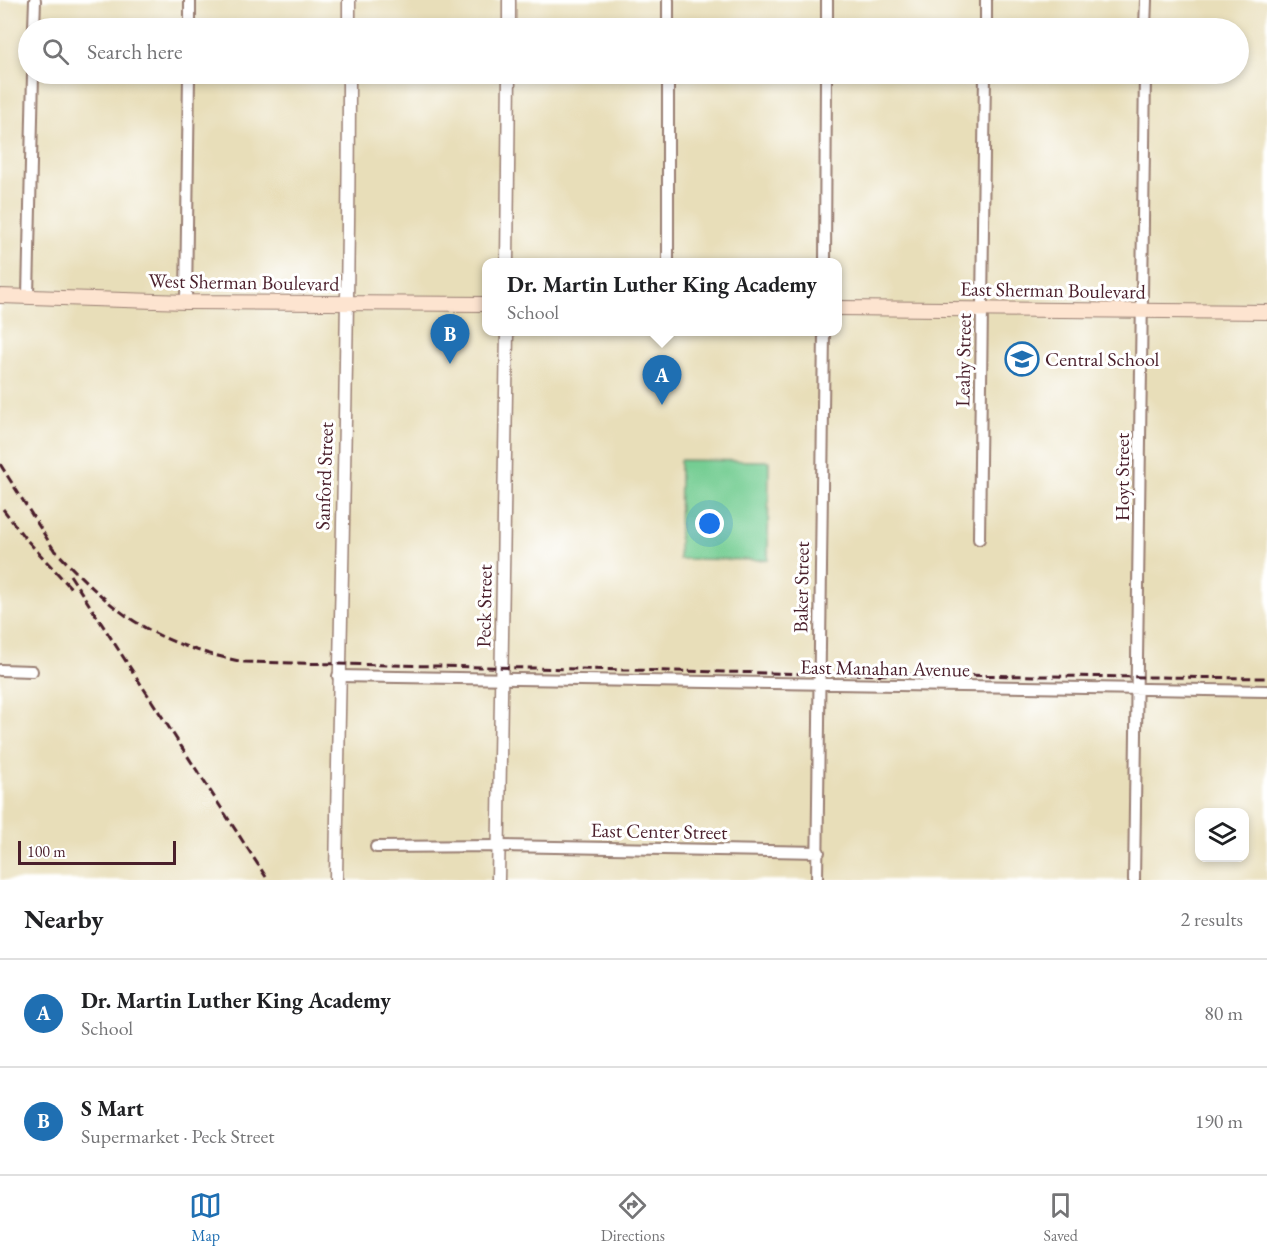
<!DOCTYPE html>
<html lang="en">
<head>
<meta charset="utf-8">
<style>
	:root { --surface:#fff; --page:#f6f6f6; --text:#202124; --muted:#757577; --line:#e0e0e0; --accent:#1f6fb2 }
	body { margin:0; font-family:"EB Garamond",serif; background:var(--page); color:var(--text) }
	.controls { position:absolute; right:18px; bottom:18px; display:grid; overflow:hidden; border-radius:12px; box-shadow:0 3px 9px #0003 }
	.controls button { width:54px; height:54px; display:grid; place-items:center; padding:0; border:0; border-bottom:2px solid var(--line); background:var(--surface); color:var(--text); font:30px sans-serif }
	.scale { position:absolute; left:18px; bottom:15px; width:158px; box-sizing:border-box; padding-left:6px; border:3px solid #4a1f2b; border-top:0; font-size:16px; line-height:21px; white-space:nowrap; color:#4a1f2b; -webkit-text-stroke:4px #fff; paint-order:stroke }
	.you { position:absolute; left:710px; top:524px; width:21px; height:21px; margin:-15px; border:4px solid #fff; border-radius:50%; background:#1a73e8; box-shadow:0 0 0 9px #1a73e833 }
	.badge { display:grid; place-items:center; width:39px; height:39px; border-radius:50%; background:var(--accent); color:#fff; font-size:20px; font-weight:700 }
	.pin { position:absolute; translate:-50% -50px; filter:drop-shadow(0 2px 3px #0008) }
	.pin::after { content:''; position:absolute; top:32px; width:21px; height:18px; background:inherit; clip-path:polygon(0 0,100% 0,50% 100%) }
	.popup { position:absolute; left:482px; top:258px; width:360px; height:78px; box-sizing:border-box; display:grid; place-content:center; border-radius:12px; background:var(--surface); filter:drop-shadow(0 2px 4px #0005); font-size:20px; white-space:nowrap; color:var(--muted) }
	.popup b { font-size:22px; color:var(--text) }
	.popup::after { content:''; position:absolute; left:50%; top:100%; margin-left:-12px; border:12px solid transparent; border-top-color:var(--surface) }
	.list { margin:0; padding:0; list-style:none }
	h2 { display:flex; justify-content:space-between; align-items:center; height:78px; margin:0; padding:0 24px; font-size:26px }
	h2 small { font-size:20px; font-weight:400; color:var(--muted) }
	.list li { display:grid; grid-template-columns:39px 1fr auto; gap:18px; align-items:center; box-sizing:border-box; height:108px; padding:0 24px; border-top:2px solid var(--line) }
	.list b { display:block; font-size:22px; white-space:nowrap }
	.list p { margin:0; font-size:20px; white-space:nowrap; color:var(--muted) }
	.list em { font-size:20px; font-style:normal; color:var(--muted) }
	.icon { flex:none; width:33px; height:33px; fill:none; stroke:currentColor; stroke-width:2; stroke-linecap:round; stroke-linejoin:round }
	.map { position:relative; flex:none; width:1267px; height:880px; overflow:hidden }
	.search { position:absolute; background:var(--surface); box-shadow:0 3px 9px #0003; left:18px; right:18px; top:18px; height:66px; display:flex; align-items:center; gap:15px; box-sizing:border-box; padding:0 21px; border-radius:33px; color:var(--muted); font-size:22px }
	.sheet { height:294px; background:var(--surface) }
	nav { display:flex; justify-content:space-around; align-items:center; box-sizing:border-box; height:84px; border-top:2px solid var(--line); background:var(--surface); font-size:16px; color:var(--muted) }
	nav a { display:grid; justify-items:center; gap:3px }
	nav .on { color:var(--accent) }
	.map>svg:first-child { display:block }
</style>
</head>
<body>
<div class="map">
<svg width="1267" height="880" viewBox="0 0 1267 880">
	<rect width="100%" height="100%" fill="#fff"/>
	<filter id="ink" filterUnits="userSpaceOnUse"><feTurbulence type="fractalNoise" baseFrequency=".0167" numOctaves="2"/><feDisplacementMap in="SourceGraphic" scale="12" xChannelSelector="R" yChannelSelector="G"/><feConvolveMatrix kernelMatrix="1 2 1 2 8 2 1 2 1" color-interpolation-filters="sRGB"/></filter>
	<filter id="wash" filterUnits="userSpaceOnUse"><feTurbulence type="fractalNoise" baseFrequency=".008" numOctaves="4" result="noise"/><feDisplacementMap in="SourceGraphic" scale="24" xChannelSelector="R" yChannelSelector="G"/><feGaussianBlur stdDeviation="1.35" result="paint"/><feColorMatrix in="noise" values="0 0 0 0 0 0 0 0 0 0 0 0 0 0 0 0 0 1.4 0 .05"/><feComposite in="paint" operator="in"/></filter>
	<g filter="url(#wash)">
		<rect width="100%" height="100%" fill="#e8deb9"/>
		<path fill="#74cd93" stroke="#5f765f" stroke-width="1.5" d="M680 460 769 461 768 560 679 559Z"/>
	</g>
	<g filter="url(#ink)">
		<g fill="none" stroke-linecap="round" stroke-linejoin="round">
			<g stroke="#997e72" stroke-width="14">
				<path id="minor" d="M668 0V28
					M34 28 35 0
					M190 28V0
					M827 28V0
					M986 28V0
					M1145 28 1146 0
					M668 74V262
					M825 262 826 74
					M28 296 33 74
					M186 302 189 74
					M979 539 985 74
					M0 670 32 671
					M338 676 1267 691
					M376 847 499 846 819 852
					M817 880 824 332
					M1134 880 1145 74"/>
			</g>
			<g stroke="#997e72" stroke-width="15">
				<path id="tertiary" d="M349 0V28
					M509 0V28
					M507 262 509 74
					M336 880C340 611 349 342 349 74
					M498 880 507 332"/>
			</g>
			<g stroke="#997e72" stroke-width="16">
				<path id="secondary" d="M0 296 186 302 486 304
					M837 308 1267 312"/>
			</g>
			<use href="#minor" stroke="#fff" stroke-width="10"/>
			<use href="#tertiary" stroke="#fff" stroke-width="12"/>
			<use href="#secondary" stroke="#fde4d0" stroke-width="14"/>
			<path stroke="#4a1f2b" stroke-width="3" stroke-dasharray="9 4.5" stroke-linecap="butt" d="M0 464 56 553
				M3 509 24 537 71 588
				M51 546C115 614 150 643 244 662L818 674 1267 678
				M70 575 268 880"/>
		</g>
	</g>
	<defs>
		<g id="school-ring" transform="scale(1.725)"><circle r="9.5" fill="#fff" stroke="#1f6fb2" stroke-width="1.5"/><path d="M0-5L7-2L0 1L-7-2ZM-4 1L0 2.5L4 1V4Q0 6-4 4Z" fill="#1f6fb2"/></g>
	</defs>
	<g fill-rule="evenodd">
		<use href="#school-ring" x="1022" y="359"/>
	</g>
	<g text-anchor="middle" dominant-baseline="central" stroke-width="6" stroke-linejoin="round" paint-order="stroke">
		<g font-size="20" fill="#4a1f2b" stroke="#fff">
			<text transform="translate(244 282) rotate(1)">West Sherman Boulevard</text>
			<text transform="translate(1053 290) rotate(1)">East Sherman Boulevard</text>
			<text transform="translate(963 360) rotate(-89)">Leahy Street</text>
			<text transform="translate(324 476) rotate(-88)">Sanford Street</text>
			<text transform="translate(1122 477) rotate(-90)">Hoyt Street</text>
			<text transform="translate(801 587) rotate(-89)">Baker Street</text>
			<text transform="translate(484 606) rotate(-89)">Peck Street</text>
			<text transform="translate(885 668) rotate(1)">East Manahan Avenue</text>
			<text transform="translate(659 831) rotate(1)">East Center Street</text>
		</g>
		<g font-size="20" fill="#4a1f2b" stroke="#fff" text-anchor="start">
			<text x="1045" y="359">Central School</text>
		</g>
	</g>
</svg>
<div class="controls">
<button><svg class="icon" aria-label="layers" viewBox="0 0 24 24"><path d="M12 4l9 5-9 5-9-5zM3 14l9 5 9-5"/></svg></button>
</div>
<div class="scale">100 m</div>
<div class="you"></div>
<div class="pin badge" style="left:662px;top:405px">A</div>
<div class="popup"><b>Dr. Martin Luther King Academy</b>School</div>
<div class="pin badge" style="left:450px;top:364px">B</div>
<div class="search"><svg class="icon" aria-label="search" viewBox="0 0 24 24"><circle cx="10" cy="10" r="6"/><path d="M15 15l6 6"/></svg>Search here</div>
</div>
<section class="sheet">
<h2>Nearby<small>2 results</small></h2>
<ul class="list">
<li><span class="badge">A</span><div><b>Dr. Martin Luther King Academy</b><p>School</p></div><em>80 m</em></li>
<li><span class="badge">B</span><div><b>S Mart</b><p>Supermarket · Peck Street</p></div><em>190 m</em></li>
</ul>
</section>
<nav>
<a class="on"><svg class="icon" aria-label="map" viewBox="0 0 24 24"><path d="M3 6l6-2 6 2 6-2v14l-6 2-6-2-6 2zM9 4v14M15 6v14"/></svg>Map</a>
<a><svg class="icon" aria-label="directions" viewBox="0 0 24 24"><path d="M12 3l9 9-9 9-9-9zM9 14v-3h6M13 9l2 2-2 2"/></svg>Directions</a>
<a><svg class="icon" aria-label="saved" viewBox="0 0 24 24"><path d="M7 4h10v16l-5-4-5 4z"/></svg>Saved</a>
</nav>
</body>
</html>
